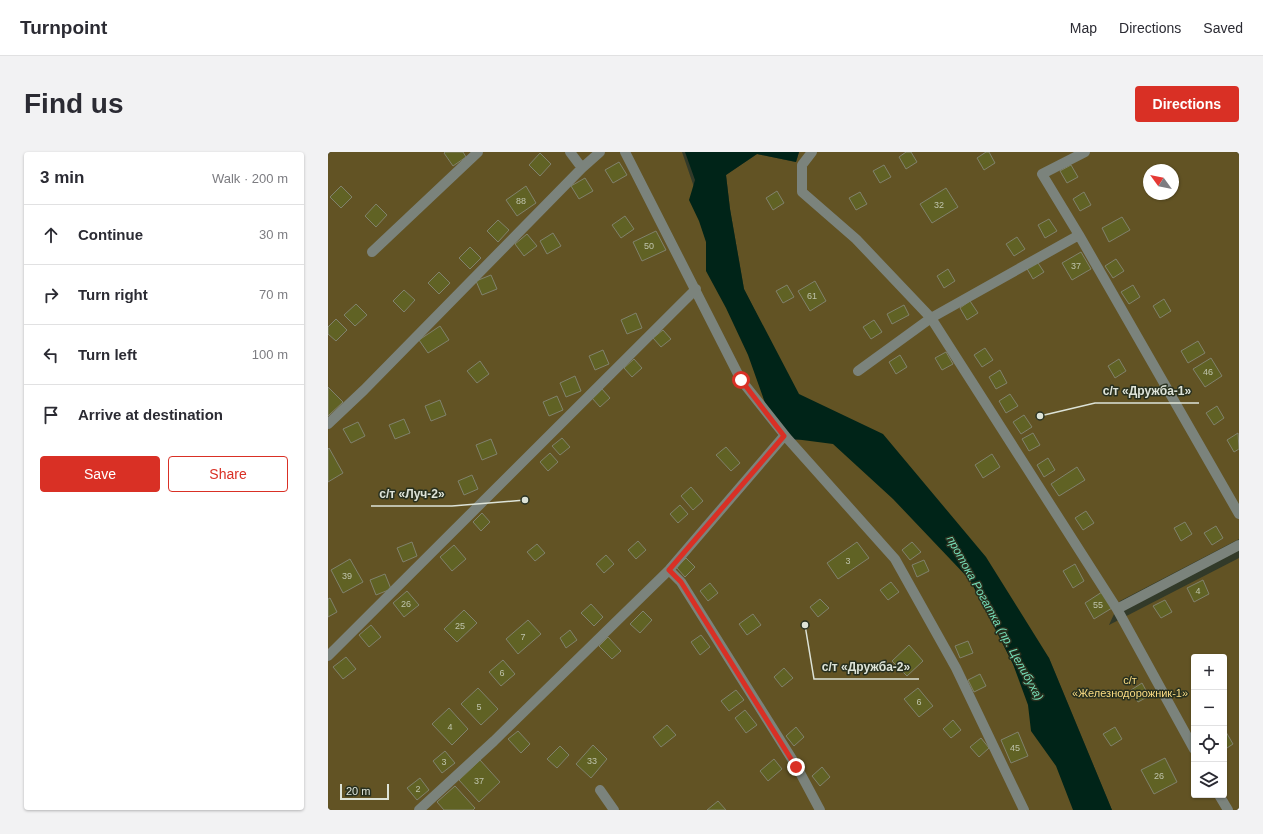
<!DOCTYPE html>
<html lang="en">
<head>
<meta charset="utf-8">
<style>
	:root { --surface:#fff; --page:#f2f2f3; --text:#2b2b33; --muted:#7c7c81; --line:#e1e1e2; --accent:#d93025 }
	body { margin:0; font-family:Arial,sans-serif; background:var(--page); color:var(--text) }
	.controls { position:absolute; right:12px; bottom:12px; display:grid; overflow:hidden; border-radius:4px; box-shadow:0 1px 3px #0004 }
	.controls button { width:36px; height:36px; display:grid; place-items:center; padding:0; border:0; border-bottom:1px solid var(--line); background:var(--surface); color:var(--text); font:20px sans-serif }
	.compass { position:absolute; left:815px; top:12px; width:36px; height:36px; border-radius:50%; background:var(--surface); box-shadow:0 1px 3px #0004; rotate:303deg }
	.scale { position:absolute; left:12px; bottom:10px; width:49px; box-sizing:border-box; padding-left:4px; border:2px solid #dde3d8; border-top:0; font-size:11px; line-height:14px; white-space:nowrap; color:#dde3d8; -webkit-text-stroke:3px #28301f; paint-order:stroke }
	.stop { position:absolute; width:12px; height:12px; margin:-9px; border:3px solid #d93025; border-radius:50%; background:#fff }
	.stop.end { background:#d93025; border-color:#fff; box-shadow:0 1px 4px #0008 }
	.list { margin:0; padding:0; list-style:none }
	h2 { display:flex; justify-content:space-between; align-items:center; height:52px; margin:0; padding:0 16px; font-size:17px }
	h2 small { font-size:13px; font-weight:400; color:var(--muted) }
	.list li { display:grid; grid-template-columns:26px 1fr auto; gap:12px; align-items:center; box-sizing:border-box; height:60px; padding:0 16px; border-top:1px solid var(--line) }
	.list b { display:block; font-size:15px; white-space:nowrap }
	.list em { font-size:13px; font-style:normal; color:var(--muted) }
	.actions { display:flex; gap:8px; padding:12px 16px }
	.actions a { flex:1; padding:9px 0; border:1px solid var(--accent); border-radius:4px; text-align:center; font-size:14px; color:var(--accent) }
	.actions .main { background:var(--accent); color:#fff }
	.icon { flex:none; width:22px; height:22px; fill:none; stroke:currentColor; stroke-width:2; stroke-linecap:round; stroke-linejoin:round }
	.map { position:relative; flex:none; width:911px; height:658px; overflow:hidden; border-radius:4px }
	header { display:flex; align-items:center; gap:24px; box-sizing:border-box; height:56px; padding:0 20px; background:var(--surface); border-bottom:1px solid var(--line) }
	header strong { font-size:19px }
	nav { display:flex; gap:22px; margin-inline-start:auto; font-size:14px }
	.intro { display:flex; align-items:center; justify-content:space-between; box-sizing:border-box; height:96px; padding:0 24px }
	h1 { margin:0; font-size:28px }
	.button { padding:10px 18px; border-radius:4px; background:var(--accent); color:#fff; font-size:14px; font-weight:700 }
	main { display:flex; gap:24px; padding:0 24px }
	aside { flex:1; background:var(--surface); border-radius:4px; box-shadow:0 1px 3px #0004 }
	.map>svg:first-child { display:block }
</style>
</head>
<body>
<header>
<strong>Turnpoint</strong>
<nav><a>Map</a><a>Directions</a><a>Saved</a></nav>
</header>
<div class="intro"><h1>Find us</h1><a class="button">Directions</a></div>
<main>
<aside>
<h2>3 min<small>Walk · 200 m</small></h2>
<ul class="list">
<li><svg class="icon" aria-label="ahead" viewBox="0 0 24 24"><path d="M12 20V5M6 11l6-6 6 6"/></svg><div><b>Continue</b></div><em>30 m</em></li>
<li><svg class="icon" aria-label="right" viewBox="0 0 24 24"><path d="M7 20v-9h11M14 6l5 5-5 5"/></svg><div><b>Turn right</b></div><em>70 m</em></li>
<li><svg class="icon" aria-label="left" viewBox="0 0 24 24"><path d="M17 20v-9H6M10 6l-5 5 5 5"/></svg><div><b>Turn left</b></div><em>100 m</em></li>
<li><svg class="icon" aria-label="arrive" viewBox="0 0 24 24"><path d="M6 21V4h12l-3 4 3 4H6"/></svg><div><b>Arrive at destination</b></div></li>
</ul>
<div class="actions"><a class="main">Save</a><a>Share</a></div>
</aside>
<div class="map">
<svg width="911" height="658" viewBox="0 0 911 658">
	<rect width="100%" height="100%" fill="#323a29"/>
	<path fill="#625324" fill-rule="evenodd" d="M0 0H354L451 283 338 414 165 588 86 658H0Z
		M471 0H911V387L792 449 781 473 911 406V658H784L721 506 471 246 416 137 402 57 398 23 429 2 468 10ZM821 18H845V42H821ZM866 505H896V643H866Z
		M507 284 567 335 646 434 685 512 748 658H94L168 591 458 289Z"/>
	<path fill="#002418" d="M357 0H471L468 10 429 2 398 23 402 57 416 137 471 242 555 282 658 405 721 506 784 658H745L728 614 703 579 700 553 685 512 642 428 565 347 505 292 459 286 442 265 420 203 398 156 378 119V90L371 69 361 48 367 28Z"/>
	<path fill="#606224" stroke="#81826d" d="M117 0H135L138 5 125 14 116 1Z
		M578 0H583L589 10 578 17 571 5Z
		M658 0H661L667 11 656 18 649 6Z
		M212 1 223 12 212 24 201 13Z
		M291 10 299 23 285 31 277 18Z
		M556 13 563 25 552 31 545 19Z
		M743 13 750 25 739 31 732 19Z
		M257 26 265 39 251 47 243 34Z
		M13 34 24 45 13 56 2 45Z
		M198 34 208 51 189 64 178 48Z
		M618 36 630 55 604 71 592 52Z
		M449 39 456 51 445 58 438 46Z
		M532 40 539 52 528 58 521 46Z
		M756 40 763 53 752 59 745 47Z
		M48 52 59 63 48 75 37 64Z
		M297 64 306 77 293 86 284 73Z
		M794 65 802 78 781 90 774 76Z
		M721 67 729 79 717 86 710 73Z
		M170 68 181 78 170 90 159 79Z
		M328 79 338 98 314 109 305 90Z
		M225 81 233 94 219 102 212 89Z
		M199 82 209 94 196 104 187 92Z
		M689 85 697 97 686 104 678 92Z
		M142 95 153 106 142 117 131 106Z
		M753 100 763 117 744 128 734 111Z
		M788 107 796 119 785 126 777 114Z
		M708 108 716 120 705 127 698 115Z
		M620 117 627 129 616 136 609 124Z
		M111 120 122 131 111 142 100 131Z
		M163 123 169 137 154 143 148 129Z
		M487 129 498 149 482 159 470 139Z
		M459 133 466 145 455 151 448 139Z
		M805 133 812 145 801 152 793 140Z
		M76 138 87 148 76 160 65 149Z
		M836 147 843 159 832 166 825 154Z
		M642 149 650 161 639 168 632 156Z
		M28 152 39 163 27 174 16 163Z
		M576 153 581 163 564 172 559 162Z
		M308 161 314 176 299 182 293 168Z
		M8 167 19 178 8 189 0 182V175Z
		M546 168 554 180 543 187 535 175Z
		M112 174 121 188 100 201 91 188Z
		M335 178 343 187 333 195 325 186Z
		M870 189 877 201 860 211 853 199Z
		M657 196 665 208 654 215 646 203Z
		M275 198 281 212 267 218 261 204Z
		M618 200 625 212 614 218 607 206Z
		M572 203 579 215 568 222 561 210Z
		M883 206 894 224 877 235 865 217Z
		M306 207 314 216 304 225 296 216Z
		M791 207 798 219 787 226 780 214Z
		M152 209 161 222 149 231 139 219Z
		M672 218 679 231 668 237 661 225Z
		M247 224 253 239 238 245 232 231Z
		M0 235 15 250 0 264Z
		M274 237 282 246 272 255 264 246Z
		M682 242 690 254 678 261 671 249Z
		M229 244 235 258 221 264 215 250Z
		M112 248 118 263 103 269 97 254Z
		M889 254 896 266 886 273 878 261Z
		M696 263 704 275 693 282 685 270Z
		M76 267 82 281 67 287 61 273Z
		M30 270 37 284 23 291 15 277Z
		M705 281 712 293 701 299 694 287Z
		M910 281 911 297 906 300 899 288Z
		M234 286 242 295 232 303 224 294Z
		M163 287 169 302 154 308 148 293Z
		M398 295 412 311 403 319 388 303Z
		M1 296 15 321 0 330V297Z
		M222 301 230 310 220 319 212 310Z
		M664 302 672 315 655 326 647 313Z
		M720 306 727 318 716 325 709 313Z
		M749 315 757 328 731 344 723 332Z
		M144 323 150 337 136 343 130 329Z
		M363 335 375 349 365 358 353 344Z
		M352 353 360 362 350 371 342 362Z
		M758 359 766 371 755 378 747 366Z
		M154 361 162 370 153 379 145 370Z
		M857 370 864 382 853 389 846 376Z
		M888 374 895 386 884 393 876 381Z
		M310 389 318 398 308 407 300 398Z
		M84 390 89 404 75 410 69 396Z
		M529 390 541 406 510 427 499 411Z
		M584 390 593 400 582 408 574 398Z
		M209 392 217 401 207 409 199 400Z
		M126 393 138 407 124 419 112 405Z
		M278 403 286 412 276 421 268 412Z
		M358 406 367 415 357 425 348 415Z
		M22 407 35 430 15 441 3 418Z
		M596 408 601 419 589 425 584 413Z
		M747 412 756 429 745 436 735 419Z
		M57 422 63 437 48 443 42 428Z
		M875 428 881 442 866 450 859 436Z
		M563 430 571 440 560 448 552 438Z
		M382 431 390 441 380 449 372 439Z
		M79 439 91 453 76 465 65 451Z
		M774 440 784 456 766 467 757 451Z
		M2 446 9 460 0 465V447Z
		M492 447 501 456 490 465 482 455Z
		M837 448 844 460 833 466 825 454Z
		M263 452 275 465 266 474 253 461Z
		M136 458 149 471 129 490 116 477Z
		M315 459 324 468 312 481 302 472Z
		M425 462 433 473 419 483 411 472Z
		M200 468 213 482 190 502 178 487Z
		M43 473 53 485 41 495 31 483Z
		M242 478 249 488 238 496 232 486Z
		M373 483 382 495 372 503 363 490Z
		M280 485 293 499 284 507 271 494Z
		M640 489 645 501 632 506 627 494Z
		M581 493 595 509 579 524 564 509Z
		M18 505 28 517 15 527 5 515Z
		M175 508 187 522 173 534 161 520Z
		M456 516 465 526 454 535 446 525Z
		M652 522 658 534 646 540 640 528Z
		M814 531 821 544 810 550 803 538Z
		M150 536 170 557 153 573 133 552Z
		M590 536 605 554 591 565 576 547Z
		M408 538 416 548 401 559 393 549Z
		M121 556 140 577 124 593 104 572Z
		M417 558 429 573 418 581 407 566Z
		M625 568 633 578 623 586 615 577Z
		M339 573 348 583 333 595 325 585Z
		M468 575 476 585 466 594 458 584Z
		M787 575 794 587 783 594 775 582Z
		M190 579 202 592 193 601 180 587Z
		M690 580 700 604 683 611 673 588Z
		M898 580 905 592 896 598V582Z
		M653 586 661 596 651 605 642 595Z
		M265 593 279 607 263 626 248 612Z
		M232 594 241 603 229 616 219 607Z
		M117 599 127 611 114 621 105 609Z
		M837 606 849 630 826 642 813 618Z
		M446 607 454 617 440 629 432 619Z
		M152 608 172 630 151 650 131 628Z
		M494 615 502 625 492 634 484 624Z
		M92 626 101 638 89 648 79 636Z
		M127 634 147 656 145 658H116L109 650Z
		M390 649 398 658H379Z"/>
	<g fill="none" stroke-linecap="round" stroke-linejoin="round">
		<path stroke="#7b837c" stroke-width="10" d="M242 0 254 16
			M297 0 413 228 459 286 567 407 628 516 696 658
			M484 0 474 13V40L528 87 603 166 789 457 866 597
			M757 0 714 22 751 83 911 362
			M44 100 150 0
			M530 219 603 166 751 83
			M0 272 36 238 254 16 272 0
			M341 418 353 430 469 615 492 658
			M789 457 911 393
			M0 504 368 137
			M272 638 286 658
			M891 643 900 658
			M91 658 166 589 341 418 456 284"/>
	</g>
	<g fill="none" stroke-linecap="round" stroke-linejoin="round">
		<path stroke="#d93025" stroke-width="5" d="M413 228 456 284 341 418 353 430 468 615"/>
	</g>
	<g text-anchor="middle" dominant-baseline="central" stroke-width="3" stroke-linejoin="round" paint-order="stroke">
		<g font-size="9" fill="#bec3ab">
			<text x="193" y="49">88</text>
			<text x="611" y="53">32</text>
			<text x="321" y="94">50</text>
			<text x="748" y="114">37</text>
			<text x="484" y="144">61</text>
			<text x="880" y="220">46</text>
			<text x="520" y="409">3</text>
			<text x="19" y="424">39</text>
			<text x="870" y="439">4</text>
			<text x="78" y="452">26</text>
			<text x="770" y="453">55</text>
			<text x="132" y="474">25</text>
			<text x="195" y="485">7</text>
			<text x="174" y="521">6</text>
			<text x="591" y="550">6</text>
			<text x="151" y="555">5</text>
			<text x="122" y="575">4</text>
			<text x="687" y="596">45</text>
			<text x="264" y="609">33</text>
			<text x="116" y="610">3</text>
			<text x="831" y="624">26</text>
			<text x="151" y="629">37</text>
			<text x="90" y="637">2</text>
		</g>
		<g font-size="11" fill="#f9db82" stroke="#28301f">
			<text x="802" y="528">с/т<tspan x="802" dy="13">«Железнодорожник-1»</tspan></text>
		</g>
		<g font-size="12" font-style="italic" fill="#76dfb8" stroke="#28301f">
			<text transform="translate(667 466) rotate(61)">протока Рогатка (пр. Целибуха)</text>
		</g>
	</g>
	<path fill="none" stroke="#dde3d8" stroke-width="1.5" d="M712 264L767 251H871M197 348L124 354H43M477 473L486 527H591"/>
	<g fill="#dde3d8" stroke="#28301f" stroke-width="1.5">
		<circle cx="712" cy="264" r="4"/>
		<circle cx="197" cy="348" r="4"/>
		<circle cx="477" cy="473" r="4"/>
	</g>
	<g font-size="12" text-anchor="middle" font-weight="bold" fill="#dde3d8" stroke="#28301f" stroke-width="3" stroke-linejoin="round" paint-order="stroke">
		<text x="819" y="243">с/т «Дружба-1»</text>
		<text x="84" y="346">с/т «Луч-2»</text>
		<text x="538" y="519">с/т «Дружба-2»</text>
	</g>
</svg>
<div class="controls">
<button>+</button>
<button>−</button>
<button><svg class="icon" aria-label="locate" viewBox="0 0 24 24"><circle cx="12" cy="12" r="6"/><path d="M12 2v4M12 18v4M2 12h4M18 12h4"/></svg></button>
<button><svg class="icon" aria-label="layers" viewBox="0 0 24 24"><path d="M12 4l9 5-9 5-9-5zM3 14l9 5 9-5"/></svg></button>
</div>
<svg class="compass" viewBox="-18 -18 36 36"><path d="M0-13l5 13h-10z" fill="#e53935"/><path d="M0 13l5-13h-10z" fill="#7c7c81"/></svg>
<div class="scale">20 m</div>
<div class="stop" style="left:413px;top:228px"></div>
<div class="stop end" style="left:468px;top:615px"></div>
</div>
</main>
</body>
</html>
